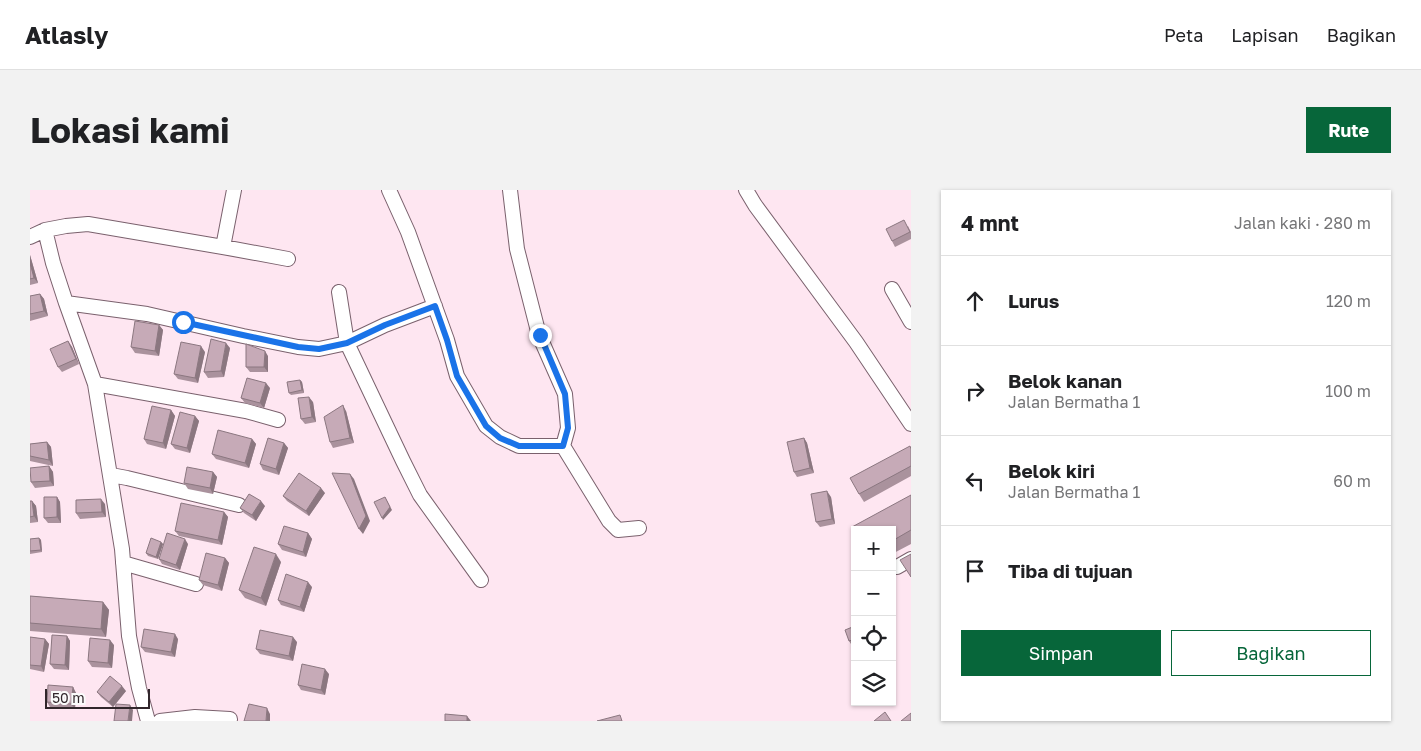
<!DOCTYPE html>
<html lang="id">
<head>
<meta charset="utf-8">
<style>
	:root { --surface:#fff; --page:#f2f2f2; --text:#202124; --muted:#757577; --line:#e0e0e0; --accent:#07663a }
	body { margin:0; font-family:"Golos Text",sans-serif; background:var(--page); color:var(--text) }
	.controls { position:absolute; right:15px; bottom:15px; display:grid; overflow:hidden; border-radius:0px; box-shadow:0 1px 4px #0004 }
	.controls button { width:45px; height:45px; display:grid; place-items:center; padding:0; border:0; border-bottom:1px solid var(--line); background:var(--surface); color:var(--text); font:25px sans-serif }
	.scale { position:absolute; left:15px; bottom:12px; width:105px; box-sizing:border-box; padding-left:5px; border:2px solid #31262b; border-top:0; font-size:14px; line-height:18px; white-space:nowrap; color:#31262b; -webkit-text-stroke:4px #fbfbfb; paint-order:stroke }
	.stop { position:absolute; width:15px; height:15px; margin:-11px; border:4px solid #1a73e8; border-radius:50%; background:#fff }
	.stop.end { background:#1a73e8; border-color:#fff; box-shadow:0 1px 5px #0008 }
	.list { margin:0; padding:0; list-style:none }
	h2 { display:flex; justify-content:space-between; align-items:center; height:65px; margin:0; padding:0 20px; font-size:21px }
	h2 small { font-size:16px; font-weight:400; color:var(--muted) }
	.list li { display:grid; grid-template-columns:32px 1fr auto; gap:15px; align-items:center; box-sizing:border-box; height:90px; padding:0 20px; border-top:1px solid var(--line) }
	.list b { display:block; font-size:19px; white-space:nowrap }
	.list p { margin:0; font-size:16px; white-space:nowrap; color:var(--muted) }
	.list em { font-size:16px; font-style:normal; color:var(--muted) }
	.actions { display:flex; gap:10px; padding:15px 20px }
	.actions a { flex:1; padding:11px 0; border:1px solid var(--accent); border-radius:0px; text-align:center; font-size:18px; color:var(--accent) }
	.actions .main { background:var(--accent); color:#fff }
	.icon { flex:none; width:28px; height:28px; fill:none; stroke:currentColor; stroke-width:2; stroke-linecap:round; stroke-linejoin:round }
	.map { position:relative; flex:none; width:881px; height:531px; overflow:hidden; border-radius:0px }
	header { display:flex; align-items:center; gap:30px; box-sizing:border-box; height:70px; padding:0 25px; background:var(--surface); border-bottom:1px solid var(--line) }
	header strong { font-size:24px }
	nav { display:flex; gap:28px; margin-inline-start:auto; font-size:18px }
	.intro { display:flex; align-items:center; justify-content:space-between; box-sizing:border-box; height:120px; padding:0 30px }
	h1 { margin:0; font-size:35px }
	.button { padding:12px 22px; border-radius:0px; background:var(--accent); color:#fff; font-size:18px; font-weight:700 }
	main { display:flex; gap:30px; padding:0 30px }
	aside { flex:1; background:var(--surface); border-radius:0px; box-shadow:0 1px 4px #0004 }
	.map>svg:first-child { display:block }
</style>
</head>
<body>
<header>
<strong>Atlasly</strong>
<nav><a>Peta</a><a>Lapisan</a><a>Bagikan</a></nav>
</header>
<div class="intro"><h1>Lokasi kami</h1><a class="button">Rute</a></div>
<main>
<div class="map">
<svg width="881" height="531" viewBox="0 0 881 531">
	<rect width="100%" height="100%" fill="#fee6f1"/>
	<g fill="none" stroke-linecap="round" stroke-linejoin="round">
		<g stroke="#7a616d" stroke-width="16">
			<path id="minor" d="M359 0 378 42 417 150 427 186 456 236 470 247 489 256H533L538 238 535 204 509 145 487 59 480 0
				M716 0 725 15 826 152 881 234
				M15 40 36 36 58 34 193 57 258 69
				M0 47 15 40 23 73 36 113 65 194 92 359 99 446 109 498 118 531
				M193 57 204 0
				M862 99 881 132
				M309 102 317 153 373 271 390 305 451 390
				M36 113 117 124 213 146 268 157 289 159 317 153 355 135 405 116
				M65 194 216 221 248 230
				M533 256 579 331 588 340 609 338
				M81 285 97 288 209 315
				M93 373 166 394
				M867 377 881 369
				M130 531 165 527 200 529"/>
		</g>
		<use href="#minor" stroke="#fff" stroke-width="14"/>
	</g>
	<path fill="#aa929d" d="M878 36 881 42V49L865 57 862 51Z
		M0 65 8 93 0 95Z
		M10 104 14 109 18 126 0 131V106Z
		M129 135 133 140 129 166 105 163 101 157Z
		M38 151 42 157 49 174 32 182 28 177Z
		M200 158 194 187 178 188 174 182Z
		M175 162 168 193 148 189 144 184Z
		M238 166V182H220L216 177Z
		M270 190 272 192 274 203 261 205 259 203Z
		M240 198 234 218 215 213 211 208Z
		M283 212 286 232 275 234 271 229Z
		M141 220 145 226 136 259 117 254 114 249Z
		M316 221 324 253 303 258 300 252Z
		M165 226 169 231 160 263 145 259 141 254Z
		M774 248 777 253 784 283 767 287 764 282Z
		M222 249 226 254 219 278 186 269 182 264Z
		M17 252 21 257 23 276 0 271V254Z
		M254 253 258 258 249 285 233 280 230 274Z
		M881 258V286L834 312 829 304Z
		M19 276 23 282 24 296 5 298 1 292Z
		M183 282 187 287 183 304 158 299 154 293Z
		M295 303 279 326 257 311 253 306Z
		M881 305V354L862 364V340Z
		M27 307 30 312 31 333H18L14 328Z
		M801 307 805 334 790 337 786 332Z
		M0 311H2L6 316 8 332 0 333Z
		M75 314 76 327 50 329 46 323Z
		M235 316 226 331 214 323 210 318Z
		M194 322 198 327 192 355 149 346 145 341Z
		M278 343 282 349 276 367 252 360 248 354Z
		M9 348 11 350 12 362 0 364V349Z
		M131 352 133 354 128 369 118 366 116 363Z
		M158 354 150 380 132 374 129 369Z
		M195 368 199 373 192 401 173 395 169 390Z
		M251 372 236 416 215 408 209 400Z
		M282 397 274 422 251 415 248 410Z
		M0 406 73 412 79 420 76 447 0 441Z
		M825 436V456L823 457 819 451Z
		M37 446 40 451 39 480 24 479 20 474Z
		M0 447 15 449 19 454 14 482 0 479Z
		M148 449 145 467 115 462 111 457Z
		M267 452 263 471 230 464 226 459Z
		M84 455 82 478 62 477 58 471Z
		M299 484 295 505 271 500 268 495Z
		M43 497 46 503 45 519 20 517 17 512Z
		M96 501 83 517 71 507 67 502Z"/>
	<path fill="#8b7780" d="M0 65 8 93 4 88 0 73Z
		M10 104 14 109 18 126 14 121Z
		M129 135 133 140 129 166 125 161Z
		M38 151 42 157 49 174 46 169Z
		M196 153 200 158 194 187 191 181Z
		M171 156 175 162 168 193 165 188Z
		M235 161 238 166V182L234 177Z
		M270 190 272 192 274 203 272 200Z
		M236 193 240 198 234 218 230 213Z
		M279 207 283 212 286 232 282 227Z
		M313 215 316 221 324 253 320 248Z
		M141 220 145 226 136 259 133 253Z
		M165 226 169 231 160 263 157 258Z
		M774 248 777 253 784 283 780 278Z
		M222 249 226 254 219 278 215 273Z
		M17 252 21 257 23 276 19 270Z
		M254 253 258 258 249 285 246 279Z
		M19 276 23 282 24 296 20 291Z
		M183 282 187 287 183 304 180 298Z
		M320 284 324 289 340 331 333 344 329 339Z
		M291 298 295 303 279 326 276 321Z
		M797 301 801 307 805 334 802 329Z
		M27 307 30 312 31 333 27 327Z
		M355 307 362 320 353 330 352 328Z
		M71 309 75 314 76 327 72 322Z
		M2 311 6 316 8 332 4 326Z
		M231 311 235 316 226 331 222 325Z
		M194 322 198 327 192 355 188 350Z
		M278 343 282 349 276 367 273 362Z
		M9 348 11 350 12 362 11 360Z
		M155 349 158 354 150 380 146 375Z
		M131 352 133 354 128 369 126 367Z
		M246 364 251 372 236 416 231 408Z
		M195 368 199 373 192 401 188 395Z
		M278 392 282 397 274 422 270 417Z
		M73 412 79 420 76 447 71 439Z
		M145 444 148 449 145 467 141 462Z
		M37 446 40 451 39 480 35 475Z
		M263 447 267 452 263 471 259 466Z
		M15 449 19 454 14 482 11 476Z
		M80 450 84 455 82 478 78 473Z
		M295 479 299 484 295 505 291 500Z
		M92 496 96 501 83 517 79 512Z
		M43 497 46 503 45 519 41 514Z
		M100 515 103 520 102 531H98Z
		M237 518 240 524V531H236Z
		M437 526 441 531H437Z"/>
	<path fill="#c6aab7" stroke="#8b7780" d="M874 30 880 42 862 51 856 39Z
		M0 73 4 88 0 89Z
		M10 104 14 121 0 124V106Z
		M105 131 129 135 125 161 101 157Z
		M181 149 196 153 191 181 174 182Z
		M38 151 46 169 28 177 20 159Z
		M151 152 171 156 165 188 144 184Z
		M216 154 235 161 234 177H216Z
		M217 188 236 193 230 213 211 208Z
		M270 190 272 200 259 203 257 192Z
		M279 207 282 227 271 229 268 208Z
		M313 215 320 248 300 252 294 227Z
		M122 216 141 220 133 253 114 249Z
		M150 222 165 226 157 258 141 254Z
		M188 240 222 249 215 273 182 264Z
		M238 248 254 253 246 279 230 274Z
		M774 248 780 278 764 282 757 252Z
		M17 252 19 270 0 266V254Z
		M880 256 881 259V276L829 304 820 288Z
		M19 276 20 291 1 292 0 278Z
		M157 277 183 282 180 298 154 293Z
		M269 283 291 298 276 321 253 306Z
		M302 283 320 284 336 326 329 339Z
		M797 301 802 329 786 332 781 304Z
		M219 304 231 311 222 325 210 318Z
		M881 305V340L862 351V340H825V343L822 337Z
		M14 307H27V327L14 328Z
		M355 307 360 317 352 328 344 312Z
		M71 309 72 322 46 323V310Z
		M0 311H2L4 326 0 327Z
		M151 313 194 322 188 350 145 341Z
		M254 336 278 343 273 362 248 354Z
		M137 343 155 349 146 375 129 369Z
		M9 348 11 360 0 361V349Z
		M121 348 131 352 126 367 116 363Z
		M224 357 246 364 231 408 209 400Z
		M176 363 195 368 188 395 169 390Z
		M881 364V387L870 370Z
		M256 384 278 392 270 417 248 410Z
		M0 406 73 412 71 439 0 433Z
		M825 436V449L819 451 815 440Z
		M114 439 145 444 141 462 111 457Z
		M230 440 263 447 259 466 226 459Z
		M22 445 37 446 35 475 20 474Z
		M0 447 15 449 11 476 0 475Z
		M60 448 80 450 78 473 58 471Z
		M272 474 295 479 291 500 268 495Z
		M80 486 92 496 79 512 67 502Z
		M18 495 43 497 41 514 17 512Z
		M86 514 100 515 98 531H84Z
		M219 514 237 518 236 531H214Z
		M855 522 861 531H844Z
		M881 523V531H871Z
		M415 524 437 526V531H415Z
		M590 525 592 531H567Z"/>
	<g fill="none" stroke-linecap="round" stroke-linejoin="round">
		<path stroke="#1a73e8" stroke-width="6" d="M153 132 268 157 289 159 317 153 355 135 405 116 417 150 427 186 456 236 470 248 489 256H533L538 238 535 204 510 145"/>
	</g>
</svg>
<div class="controls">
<button>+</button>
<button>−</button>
<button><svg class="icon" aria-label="locate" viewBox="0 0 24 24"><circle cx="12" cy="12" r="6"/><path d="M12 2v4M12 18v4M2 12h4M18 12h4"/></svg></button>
<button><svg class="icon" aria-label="layers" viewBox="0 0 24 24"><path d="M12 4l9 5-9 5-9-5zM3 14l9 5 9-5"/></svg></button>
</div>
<div class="scale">50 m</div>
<div class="stop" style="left:153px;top:132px"></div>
<div class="stop end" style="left:510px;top:145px"></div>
</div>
<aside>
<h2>4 mnt<small>Jalan kaki · 280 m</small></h2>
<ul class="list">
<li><svg class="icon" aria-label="ahead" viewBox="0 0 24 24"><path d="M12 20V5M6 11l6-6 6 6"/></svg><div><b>Lurus</b></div><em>120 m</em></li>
<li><svg class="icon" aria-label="right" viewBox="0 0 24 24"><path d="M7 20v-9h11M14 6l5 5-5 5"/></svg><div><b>Belok kanan</b><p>Jalan Bermatha 1</p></div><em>100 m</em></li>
<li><svg class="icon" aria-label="left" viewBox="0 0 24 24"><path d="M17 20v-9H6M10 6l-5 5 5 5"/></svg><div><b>Belok kiri</b><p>Jalan Bermatha 1</p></div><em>60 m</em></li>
<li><svg class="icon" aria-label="arrive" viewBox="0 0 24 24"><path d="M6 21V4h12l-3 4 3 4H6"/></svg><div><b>Tiba di tujuan</b></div></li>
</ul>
<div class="actions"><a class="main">Simpan</a><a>Bagikan</a></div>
</aside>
</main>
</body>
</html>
